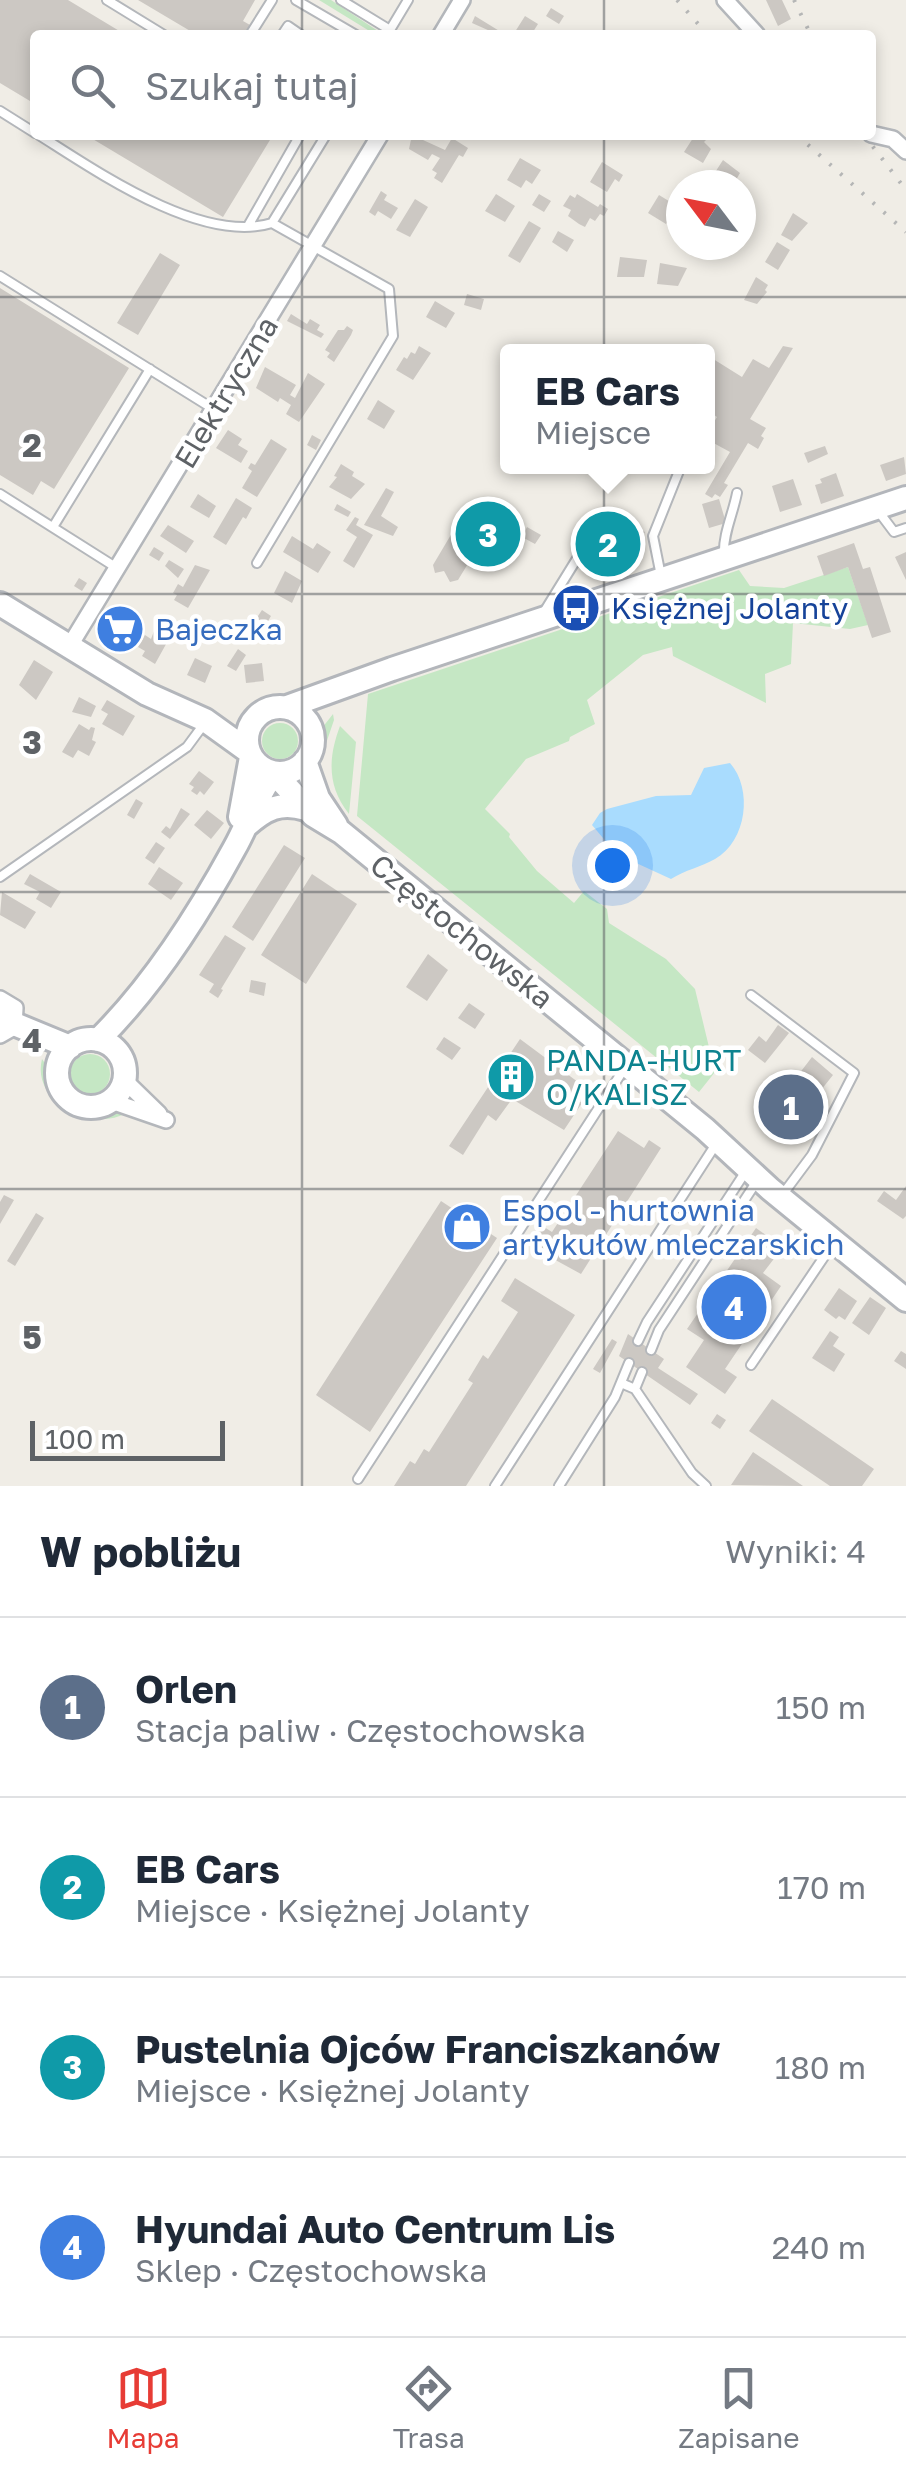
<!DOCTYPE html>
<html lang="pl">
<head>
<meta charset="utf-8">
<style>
	:root { --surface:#fff; --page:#f6f6f7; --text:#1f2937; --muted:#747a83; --line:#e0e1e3; --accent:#e73c35 }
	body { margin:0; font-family:"Golos Text",sans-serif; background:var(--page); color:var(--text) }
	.compass { position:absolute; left:666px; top:170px; width:90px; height:90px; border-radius:50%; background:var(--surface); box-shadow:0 5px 15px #0003; rotate:302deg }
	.scale { position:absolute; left:30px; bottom:25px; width:195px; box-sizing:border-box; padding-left:10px; border:5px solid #5e6266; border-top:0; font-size:28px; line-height:35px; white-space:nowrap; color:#5e6266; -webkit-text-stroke:8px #fff; paint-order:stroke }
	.you { position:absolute; left:612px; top:865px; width:35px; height:35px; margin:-25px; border:8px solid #fff; border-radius:50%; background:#1a73e8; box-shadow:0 0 0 15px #1a73e833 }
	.badge { display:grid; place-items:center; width:65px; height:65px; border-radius:50%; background:var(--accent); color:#fff; font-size:32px; font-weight:700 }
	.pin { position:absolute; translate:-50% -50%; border:5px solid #fff; box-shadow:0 2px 10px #0006 }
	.popup { position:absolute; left:500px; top:344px; width:215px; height:130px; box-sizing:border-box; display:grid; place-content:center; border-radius:10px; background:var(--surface); filter:drop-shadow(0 2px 8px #0005); font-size:32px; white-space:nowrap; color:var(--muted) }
	.popup b { font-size:38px; color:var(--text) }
	.popup::after { content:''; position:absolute; left:50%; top:100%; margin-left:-20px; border:20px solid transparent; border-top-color:var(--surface) }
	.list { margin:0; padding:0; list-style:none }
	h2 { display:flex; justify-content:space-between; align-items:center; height:130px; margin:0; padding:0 40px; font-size:42px }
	h2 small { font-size:32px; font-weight:400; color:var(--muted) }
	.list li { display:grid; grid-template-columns:65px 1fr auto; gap:30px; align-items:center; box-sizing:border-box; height:180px; padding:0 40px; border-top:2px solid var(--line) }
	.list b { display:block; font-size:38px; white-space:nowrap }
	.list p { margin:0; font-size:32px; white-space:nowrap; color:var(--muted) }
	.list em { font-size:32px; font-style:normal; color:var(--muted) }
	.icon { flex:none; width:55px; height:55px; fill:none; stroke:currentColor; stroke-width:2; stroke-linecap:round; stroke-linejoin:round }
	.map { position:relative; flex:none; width:906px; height:1486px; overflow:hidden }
	.search { position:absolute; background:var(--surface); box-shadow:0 5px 15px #0003; left:30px; right:30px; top:30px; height:110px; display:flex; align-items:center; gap:25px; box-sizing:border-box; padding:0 35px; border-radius:10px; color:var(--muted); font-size:38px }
	.sheet { height:850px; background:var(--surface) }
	nav { display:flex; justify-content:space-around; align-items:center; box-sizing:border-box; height:140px; border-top:2px solid var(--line); background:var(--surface); font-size:28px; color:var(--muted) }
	nav a { display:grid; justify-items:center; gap:5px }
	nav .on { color:var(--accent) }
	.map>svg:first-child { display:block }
</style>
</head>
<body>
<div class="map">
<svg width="906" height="1486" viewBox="0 0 906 1486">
	<rect width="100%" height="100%" fill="#f0ede6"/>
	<path fill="#c5e7c4" d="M319 0H331L381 33 376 35Z
		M848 567 868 625 850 629 793 623 791 664 765 674 766 703 673 656 672 647 643 655 587 700 595 724 570 737 569 741 526 759 485 809 510 834 509 837 537 871 574 903 584 891 607 909 609 923 666 959 695 989 715 1072 699 1092 357 816 368 694 739 570 750 586 784 588Z
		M333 714 334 720 317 770 312 760 322 728Z
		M262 741a18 18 0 1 1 36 0a18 18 0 1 1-36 0Z
		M340 726 356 742 349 814C327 786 328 758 340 726Z
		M70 1074a20 20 0 1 1 40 0a20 20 0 1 1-40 0Z
		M42 1059C51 1070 49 1084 57 1096 75 1123 101 1107 126 1113 92 1133 31 1102 42 1059Z"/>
	<path fill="#a9dcfe" d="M730 763C753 789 747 841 715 859 701 867 685 870 671 879L634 862 619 848 614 851 592 825 600 813 607 809 656 796 691 795 704 768Z"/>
	<path fill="#ccc8c3" d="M0 0H68L126 35H35V104L0 83Z
		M138 0H255L243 21 250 25 243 35 236 32 234 35H197Z
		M766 0H782L791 19 778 26Z
		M551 8 564 16 559 24 546 16Z
		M475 16 501 32 499 35 472 23Z
		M525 16 538 24 531 35H513Z
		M86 135H273L223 217Z
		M412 135 445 150 452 138 468 148 463 157 459 155 442 183 434 178 437 173 432 170 440 158 432 154 428 160 409 149Z
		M695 135 706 140 704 142 711 149 703 163 684 152Z
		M520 158 541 170 532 184 526 180 521 188 507 180Z
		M723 160 740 173 733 185H712L717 176 714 174Z
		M602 162 623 175 619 182 615 179 607 192 590 182Z
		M381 191 387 195 384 200 398 208 391 219 378 211 375 216 369 212Z
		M496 194 515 206 505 222 485 211Z
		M539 194 551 201 544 212 532 205Z
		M577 194 598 207 600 204 608 209 604 216 600 214 595 221 590 218 585 227 579 224 568 216 571 210 563 206 570 195 575 198Z
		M659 195 677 206 666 224 648 213Z
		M415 199 428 207 410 237 396 230Z
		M793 213 808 223 792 241 781 235Z
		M529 221 541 228 520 263 508 256Z
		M558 231 574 240 567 252 552 242Z
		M777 242 790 250 778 270 765 262Z
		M160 253 180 265 138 335 117 323Z
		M620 257 647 260 644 277H617Z
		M660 263 687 268 678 286 657 284Z
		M756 277 768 285 765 290 767 292 757 304 744 300Z
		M0 288 129 368 54 489 41 481 33 495 0 475Z
		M467 294 484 299 481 310 464 305Z
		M435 301 455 313 446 328 426 317Z
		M291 314 307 324 310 319 320 325 317 330 324 334 321 338 287 321Z
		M347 326 353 330 351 335 334 362 327 357 330 353 325 350 338 330H344Z
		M419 346 431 353 413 380 396 370 404 357 407 359 411 352 415 354Z
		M783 346 793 348 750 419 766 428 761 436 764 438 758 449 748 443 724 483 728 485 720 497 715 494 712 498 705 494 730 452 708 440V432L717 417 708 411V360L710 357 742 377 753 359 769 368Z
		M265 367 296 385 290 395 295 398 308 373 325 384 299 422 286 414 291 405 280 398 278 402 256 388Z
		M378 400 395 411 384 429 367 419Z
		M228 430 242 439 238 445 248 451 241 463 216 448Z
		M312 435 321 440 316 450 307 445Z
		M271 439 287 449 257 497 242 488 252 471 248 468 251 463 255 465Z
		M825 446 828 454 808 463 804 453Z
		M904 457 906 474 886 481 880 465Z
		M341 464 354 472 352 476 365 484 351 499 329 487 337 477 334 476Z
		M836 473 844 496 821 504 815 485 822 483 820 479Z
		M793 479 802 505 780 512 772 486Z
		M386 488 394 492 381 516 398 527 393 536 364 525Z
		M198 494 216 506 209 518 190 507Z
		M236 498 252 508 246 519 243 517 226 545 213 537Z
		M719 499 726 523 709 528 702 504Z
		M337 504 351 512 348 517 334 510Z
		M469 505 498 522 494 528 510 537 500 553 480 544 458 580 450 582 444 571 435 573 433 565 452 533 464 540 472 535 456 521Z
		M355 517 359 519 356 525 373 535 354 568 343 561 357 537 346 530Z
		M612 521 626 529 609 558 586 566Z
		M168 525 194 541 186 553 160 536Z
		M527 527 541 535 535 544 522 537Z
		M636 528 645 532 639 540 629 535Z
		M292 536 313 549 317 543 331 552 318 573 283 552Z
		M639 542 642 554 635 556 636 561 625 565 621 551Z
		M854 543 863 569 870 567 891 632 872 638 848 567 824 576 817 556Z
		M154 547 164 553 159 561 149 555Z
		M906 552V580L895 557Z
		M169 560 184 569 178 578 165 566Z
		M195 565 210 570 188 608 174 600 177 595 173 593 178 584 183 587Z
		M285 571 302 581 292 603 274 593Z
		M79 578 87 583 82 591 74 586Z
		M123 610 138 618 132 627 141 633 138 638 129 632 122 644 109 636 112 631 99 624 103 617 109 621 113 616 118 619Z
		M262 610 271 616 264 628 254 622Z
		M162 621 172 624 175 628 155 664 142 656 145 651 138 647 145 635 151 639 156 626Z
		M238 649 246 655 236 671 227 666Z
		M195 658 212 666 205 683 187 675Z
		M34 660 53 672 36 700 19 685Z
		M262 663 264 681 246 683 244 665Z
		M79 697 96 706 91 717 72 712Z
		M107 700 135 716 123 736 102 724 108 714 101 710Z
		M79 724 89 730 91 727 95 728 92 740 96 742 89 756 78 750 73 758 62 752Z
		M199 771 214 782 204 795 200 791 197 795 191 791 194 787 189 784Z
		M136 799 143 803 134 819 127 815Z
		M181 808 190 814 170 839 161 832 166 826 170 829Z
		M207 810 224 823 211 839 194 825Z
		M156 842 165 848 154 864 145 858Z
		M284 845 305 858 253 941 232 927Z
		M159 867 183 883 171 900 148 884Z
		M30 874 61 892 51 908 36 899 40 892 24 884Z
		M312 874 357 904 306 984 261 955Z
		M2 892 36 912 25 929 0 915Z
		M225 935 246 948 221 989 223 990 218 998 209 992 214 984 199 975Z
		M428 954 448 970 427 1001 406 987Z
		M251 980 266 983 264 996 249 992Z
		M469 1003 485 1014 475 1029 458 1018Z
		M778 1025 789 1033 765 1063 748 1050 759 1036 766 1042Z
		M444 1037 461 1048 452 1060 436 1049Z
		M520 1039 586 1088 578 1100 582 1103 564 1130 512 1099 496 1121 488 1115 463 1155 449 1146Z
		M812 1057 833 1075 790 1129 769 1113Z
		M618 1131 644 1148 649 1140 661 1148 581 1274 528 1245 541 1225 552 1232Z
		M906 1186V1216L903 1219 877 1201 884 1191 896 1200Z
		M4 1195 14 1200 0 1224V1202Z
		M441 1201 497 1238 370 1432 316 1395Z
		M36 1213 44 1218 15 1266 7 1261Z
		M756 1228 783 1247 763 1273 781 1286 725 1369 737 1377 725 1394 686 1367 704 1340 687 1329Z
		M515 1278 575 1315 466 1486H394L410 1461 415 1464 424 1449 429 1452 473 1383 468 1380 483 1355 488 1359 518 1312 501 1301Z
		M839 1288 857 1301 845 1320 839 1316 836 1319 824 1310Z
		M870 1297 886 1308 869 1335 852 1323Z
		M830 1331 839 1337 833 1346 845 1354 834 1372 812 1358Z
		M628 1334 664 1359 658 1368 698 1394 690 1405 619 1356Z
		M612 1339 617 1342 600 1373 593 1369Z
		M901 1351 906 1354V1369L894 1361Z
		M772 1399 874 1469 862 1486H830L749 1431Z
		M717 1414 726 1420 720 1429 711 1423Z
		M753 1452 803 1486 731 1485Z"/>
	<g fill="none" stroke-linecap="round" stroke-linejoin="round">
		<g stroke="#b4b7bb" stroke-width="12">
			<path id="lane" d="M107 0 164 35
				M296 0 356 35
				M341 0 390 30
				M250 35 272 0
				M282 35 288 26 301 35
				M387 35 408 0
				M0 111 35 133
				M39 135C96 171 202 245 272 223L389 289 393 336 257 563
				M272 223 326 135
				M248 226 300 135
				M0 276 215 410
				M0 494 117 568
				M879 512 894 532 906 528
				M53 527 150 369
				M724 554C723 534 733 514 737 493
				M661 576 653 536 681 466
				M544 612 602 518
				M0 877 187 747 204 724
				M751 995 854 1073 812 1155 783 1194
				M638 1341 647 1322 746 1171
				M651 1350 659 1330 757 1181
				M751 1365 832 1245
				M621 1383 635 1389 692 1473 706 1486
				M635 1389 642 1372
				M358 1479 624 1069
				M495 1486 716 1144
				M559 1486 615 1397 629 1363"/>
		</g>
		<g stroke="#b4b7bb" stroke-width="20">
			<path id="street" d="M725 0 757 35
				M441 35 462 0
				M871 134 893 139 906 151
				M69 647 380 135
				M0 999 15 1008 14 1027 0 1035
				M124 1080 159 1114
				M111 1101 166 1120"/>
		</g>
		<g stroke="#b3b6bb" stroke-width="28">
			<path id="secondary" d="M0 604 147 694 205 720 248 751
				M247 740a33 33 0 1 1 66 0a33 33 0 1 1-66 0Z
				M287 707 392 669 906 498
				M305 761 318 798 336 825
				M274 773 313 815 341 832 705 1129 770 1189 906 1300
				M240 817 251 757
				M246 826C265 809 280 801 306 809
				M0 1018 70 1047
				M57 1073a34 34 0 1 1 68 0a34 34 0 1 1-68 0Z
				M98 1040C152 987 198 915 234 849 249 823 256 796 274 773"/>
		</g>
		<use href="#lane" stroke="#fff" stroke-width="8"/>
		<use href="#street" stroke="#fff" stroke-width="15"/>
		<use href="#secondary" stroke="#fff" stroke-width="22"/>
		<path stroke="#b5b6b6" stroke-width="4" stroke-dasharray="2.5 12" stroke-linecap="butt" d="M677 0 708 35
			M794 0 811 35
			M797 135 906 232
			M864 135 906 190"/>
	</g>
	<path fill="none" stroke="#5e6266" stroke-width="2.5" stroke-opacity="0.55" d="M302 0V35M604 0V35M302 135V1486M604 135V1486M0 297H906M0 594H906M0 892H906M0 1189H906"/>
	<defs>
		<g id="bus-disc" transform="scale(2.5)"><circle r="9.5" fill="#1a4fb4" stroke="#fff"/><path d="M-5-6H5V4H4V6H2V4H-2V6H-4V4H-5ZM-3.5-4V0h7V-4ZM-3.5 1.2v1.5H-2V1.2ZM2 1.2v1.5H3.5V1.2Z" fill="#fff"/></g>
		<g id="supermarket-disc" transform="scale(2.5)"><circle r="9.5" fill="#3f7fe0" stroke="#fff"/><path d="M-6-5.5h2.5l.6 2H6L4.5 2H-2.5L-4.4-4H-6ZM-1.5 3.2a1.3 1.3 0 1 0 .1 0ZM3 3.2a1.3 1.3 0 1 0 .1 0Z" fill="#fff"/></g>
		<g id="building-disc" transform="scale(2.5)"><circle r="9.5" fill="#0f9aa8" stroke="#fff"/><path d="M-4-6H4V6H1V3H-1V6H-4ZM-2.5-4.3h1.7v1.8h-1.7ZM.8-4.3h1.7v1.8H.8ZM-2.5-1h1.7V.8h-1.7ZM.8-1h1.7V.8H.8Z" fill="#fff"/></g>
		<g id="shop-disc" transform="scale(2.5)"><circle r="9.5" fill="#3f7fe0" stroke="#fff"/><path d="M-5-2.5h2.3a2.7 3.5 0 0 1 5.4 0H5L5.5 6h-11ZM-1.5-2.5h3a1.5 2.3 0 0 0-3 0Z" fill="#fff"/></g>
	</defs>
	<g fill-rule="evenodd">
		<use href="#bus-disc" x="576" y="608"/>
		<use href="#supermarket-disc" x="120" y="629"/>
		<use href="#building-disc" x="511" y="1077"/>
		<use href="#shop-disc" x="467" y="1227"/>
	</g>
	<g text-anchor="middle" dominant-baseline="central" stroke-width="9" stroke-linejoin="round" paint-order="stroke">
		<g font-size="30" fill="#5e6266" stroke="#fff">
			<text transform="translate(226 392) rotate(-59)">Elektryczna</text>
			<text transform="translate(462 931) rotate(39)">Częstochowska</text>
		</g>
		<g font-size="30" fill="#164399" stroke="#fff" text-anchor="start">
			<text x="611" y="608">Księżnej Jolanty</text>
		</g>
		<g font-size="30" fill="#366cbe" stroke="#fff" text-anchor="start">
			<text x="155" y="629">Bajeczka</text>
			<text x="502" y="1210">Espol - hurtownia<tspan x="502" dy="34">artykułów mleczarskich</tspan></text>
		</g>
		<g font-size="30" fill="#0d838f" stroke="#fff" text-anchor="start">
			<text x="546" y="1060">PANDA-HURT<tspan x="546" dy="34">O/KALISZ</tspan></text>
		</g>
	</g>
	<g font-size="32" text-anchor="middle" font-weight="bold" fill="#5e6266" stroke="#fff" stroke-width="9" stroke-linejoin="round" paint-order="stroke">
		<text x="32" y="457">2</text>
		<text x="32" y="754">3</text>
		<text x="32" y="1052">4</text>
		<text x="32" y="1349">5</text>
	</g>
</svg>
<svg class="compass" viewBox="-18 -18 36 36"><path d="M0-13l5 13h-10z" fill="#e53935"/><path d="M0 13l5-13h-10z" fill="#747a83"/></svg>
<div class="scale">100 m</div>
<div class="you"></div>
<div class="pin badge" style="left:791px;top:1107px;background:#5c6f8a">1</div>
<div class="pin badge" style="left:608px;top:544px;background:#0f9aa8">2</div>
<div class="popup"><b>EB Cars</b>Miejsce</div>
<div class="pin badge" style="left:488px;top:534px;background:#0f9aa8">3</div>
<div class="pin badge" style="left:734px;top:1307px;background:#3f7fe0">4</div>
<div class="search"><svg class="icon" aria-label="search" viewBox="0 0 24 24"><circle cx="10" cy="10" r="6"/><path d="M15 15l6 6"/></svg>Szukaj tutaj</div>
</div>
<section class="sheet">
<h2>W pobliżu<small>Wyniki: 4</small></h2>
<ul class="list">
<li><span class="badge" style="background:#5c6f8a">1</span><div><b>Orlen</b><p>Stacja paliw · Częstochowska</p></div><em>150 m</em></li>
<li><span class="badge" style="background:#0f9aa8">2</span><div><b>EB Cars</b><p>Miejsce · Księżnej Jolanty</p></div><em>170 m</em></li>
<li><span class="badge" style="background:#0f9aa8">3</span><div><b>Pustelnia Ojców Franciszkanów</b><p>Miejsce · Księżnej Jolanty</p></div><em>180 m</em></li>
<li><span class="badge" style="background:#3f7fe0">4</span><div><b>Hyundai Auto Centrum Lis</b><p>Sklep · Częstochowska</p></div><em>240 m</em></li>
</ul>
</section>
<nav>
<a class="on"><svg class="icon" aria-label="map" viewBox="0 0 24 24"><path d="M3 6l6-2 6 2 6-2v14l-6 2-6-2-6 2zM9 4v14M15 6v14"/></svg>Mapa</a>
<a><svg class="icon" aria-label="directions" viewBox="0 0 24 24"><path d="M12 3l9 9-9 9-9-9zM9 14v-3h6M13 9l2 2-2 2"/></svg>Trasa</a>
<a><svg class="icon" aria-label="saved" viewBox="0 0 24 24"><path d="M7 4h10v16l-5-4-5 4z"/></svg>Zapisane</a>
</nav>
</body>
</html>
